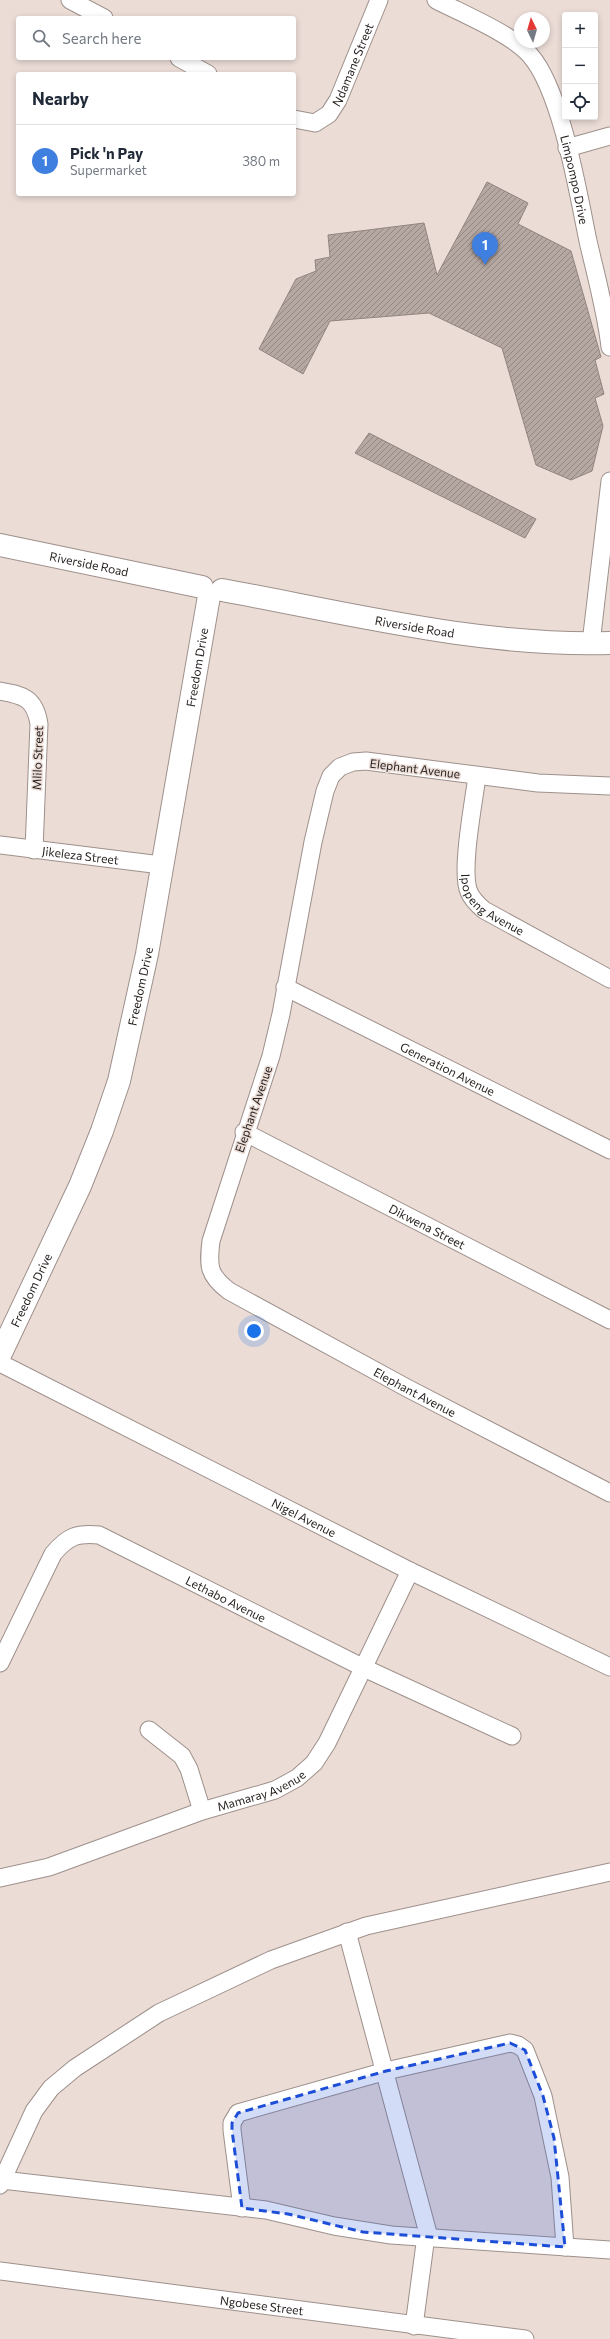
<!DOCTYPE html>
<html lang="en">
<head>
<meta charset="utf-8">
<style>
	:root { --surface:#fff; --page:#f2f2f3; --text:#1f2937; --muted:#747a83; --line:#e0e1e3; --accent:#575ad2 }
	body { margin:0; font-family:Commissioner,sans-serif; background:var(--page); color:var(--text) }
	.controls { position:absolute; right:12px; top:12px; display:grid; overflow:hidden; border-radius:4px; box-shadow:0 2px 6px #0003 }
	.controls button { width:36px; height:36px; display:grid; place-items:center; padding:0; border:0; border-bottom:1px solid var(--line); background:var(--surface); color:var(--text); font:20px sans-serif }
	.compass { position:absolute; left:514px; top:12px; width:36px; height:36px; border-radius:50%; background:var(--surface); box-shadow:0 2px 6px #0003; rotate:355deg }
	.you { position:absolute; left:254px; top:1331px; width:14px; height:14px; margin:-10px; border:3px solid #fff; border-radius:50%; background:#1a73e8; box-shadow:0 0 0 6px #1a73e833 }
	.badge { display:grid; place-items:center; width:26px; height:26px; border-radius:50%; background:var(--accent); color:#fff; font-size:13px; font-weight:700 }
	.pin { position:absolute; translate:-50% -33px; filter:drop-shadow(0 1px 2px #0008) }
	.pin::after { content:''; position:absolute; top:21px; width:14px; height:12px; background:inherit; clip-path:polygon(0 0,100% 0,50% 100%) }
	.list { margin:0; padding:0; list-style:none }
	h2 { display:flex; justify-content:space-between; align-items:center; height:52px; margin:0; padding:0 16px; font-size:17px }
	h2 small { font-size:13px; font-weight:400; color:var(--muted) }
	.list li { display:grid; grid-template-columns:26px 1fr auto; gap:12px; align-items:center; box-sizing:border-box; height:72px; padding:0 16px; border-top:1px solid var(--line) }
	.list b { display:block; font-size:15px; white-space:nowrap }
	.list p { margin:0; font-size:13px; white-space:nowrap; color:var(--muted) }
	.list em { font-size:13px; font-style:normal; color:var(--muted) }
	.icon { flex:none; width:22px; height:22px; fill:none; stroke:currentColor; stroke-width:2; stroke-linecap:round; stroke-linejoin:round }
	.map { position:relative; flex:none; width:610px; height:2339px; overflow:hidden }
	.search { position:absolute; background:var(--surface); box-shadow:0 2px 6px #0003; left:16px; top:16px; width:280px; height:44px; display:flex; align-items:center; gap:10px; box-sizing:border-box; padding:0 14px; border-radius:4px; color:var(--muted); font-size:15px }
	.panel { position:absolute; background:var(--surface); box-shadow:0 2px 6px #0003; left:16px; top:72px; width:280px; height:124px; border-radius:4px }
	.map>svg:first-child { display:block }
</style>
</head>
<body>
<div class="map">
<svg width="610" height="2339" viewBox="0 0 610 2339">
	<defs>
		<pattern id="building-hatch" width="6" height="6" patternUnits="userSpaceOnUse"><rect width="6" height="6" fill="#b5a7a1"/><path d="M-1 1l2-2M0 6l6-6M5 7l2-2" fill="none" stroke="#938782"/></pattern>
	</defs>
	<rect width="100%" height="100%" fill="#ebdcd6"/>
	<path fill="url(#building-hatch)" stroke="#92847e" d="M487 182 528 203 518 224 571 251 601 357 595 360 604 394 595 398 603 426 592 471 571 480 536 465 502 348 429 313 330 321 303 374 259 349 296 279 316 271 315 260 330 257 328 235 424 223 437 275Z
		M369 433 536 519 525 538 355 453Z"/>
	<g fill="none" stroke-linecap="round" stroke-linejoin="round">
		<g stroke="#9e908b" stroke-width="19">
			<g id="minor">
				<path d="M70 0 104 18"/>
				<path id="s1" d="M436 0C461 13 512 34 530 55 561 90 578 192 588 241 596 276 606 311 610 347"/>
				<path d="M179 58 208 74"/>
				<path id="s2" d="M294 119 315 123 329 114 338 100 379 0"/>
				<path d="M567 148 610 136"/>
				<path d="M591 643 610 481"/>
				<path d="M0 691C23 695 35 698 39 724L34 850"/>
				<path id="s3" d="M477 776C474 801 460 871 469 892 472 899 478 905 484 910L610 979"/>
				<path id="s4" d="M610 786 538 783 366 761 353 762 340 767 331 776 325 791 313 842 281 1014 271 1056 211 1241C208 1266 208 1275 229 1291L407 1388 610 1493"/>
				<path id="s5" d="M0 845 161 865"/>
				<path id="s6" d="M285 987 610 1150"/>
				<path id="s7" d="M244 1132 610 1320"/>
				<path id="s8" d="M0 1363 410 1571 610 1667"/>
				<path id="s9" d="M0 1663 53 1554C68 1536 77 1533 99 1535L364 1668 512 1736"/>
				<path d="M149 1730 182 1756 189 1769 202 1811"/>
				<path id="s10" d="M0 1878 49 1867 202 1811 275 1790 297 1778 314 1763 327 1743 410 1571"/>
				<path d="M347 1932 429 2237"/>
				<path d="M2 2180 266 2210 334 2226 391 2235 610 2250"/>
				<path d="M0 2185 34 2111 51 2088 75 2068 159 2013 271 1960 366 1926 610 1872"/>
				<path d="M242 2208 232 2130V2123L238 2113 386 2071 510 2043 518 2045 525 2050 543 2096 560 2177 565 2247"/>
				<path id="s11" d="M0 2271 525 2339"/>
				<path d="M414 2326 426 2236"/>
			</g>
		</g>
		<g stroke="#9e908b" stroke-width="24">
			<g id="tertiary">
				<path id="s12" d="M0 545 202 587"/>
				<path id="s13" d="M222 590C347 613 482 647 610 643"/>
				<path id="s14" d="M0 1355 80 1186 102 1131 119 1081 147 954 209 596"/>
			</g>
		</g>
		<use href="#minor" stroke="#fff" stroke-width="17"/>
		<use href="#tertiary" stroke="#fff" stroke-width="22"/>
	</g>
	<path fill="#1d4ed8" fill-opacity="0.2" stroke="#1d4ed8" stroke-width="3" stroke-dasharray="8 5" stroke-linejoin="round" d="M510 2043 525 2050 543 2096 554 2138 565 2247 363 2232 288 2214 242 2208 232 2130V2123L238 2113 386 2071Z"/>
	<g text-anchor="middle" dominant-baseline="central" stroke-width="3" stroke-linejoin="round" paint-order="stroke">
		<g font-size="12" fill="#231e1c" stroke="#ebdcd6">
			<text stroke="none"><textPath href="#s2" startOffset="93">Ndamane Street</textPath></text>
			<text stroke="none"><textPath href="#s1" startOffset="243">Limpompo Drive</textPath></text>
			<text stroke="none"><textPath href="#s12" startOffset="91">Riverside Road</textPath></text>
			<text stroke="none"><textPath href="#s13" startOffset="196">Riverside Road</textPath></text>
			<text stroke="none"><textPath href="#s14" startOffset="720">Freedom Drive</textPath></text>
			<text transform="translate(37 758) rotate(-88)">Mlilo Street</text>
			<text transform="translate(415 768) rotate(7)">Elephant Avenue</text>
			<text stroke="none"><textPath href="#s5" startOffset="81">Jikeleza Street</textPath></text>
			<text stroke="none"><textPath href="#s3" startOffset="142">Ipopeng Avenue</textPath></text>
			<text stroke="none"><textPath href="#s14" startOffset="396">Freedom Drive</textPath></text>
			<text stroke="none"><textPath href="#s6" startOffset="182">Generation Avenue</textPath></text>
			<text transform="translate(253 1109) rotate(-71)">Elephant Avenue</text>
			<text stroke="none"><textPath href="#s7" startOffset="206">Dikwena Street</textPath></text>
			<text stroke="none"><textPath href="#s14" startOffset="72">Freedom Drive</textPath></text>
			<text stroke="none"><textPath href="#s4" startOffset="1035">Elephant Avenue</textPath></text>
			<text stroke="none"><textPath href="#s8" startOffset="341">Nigel Avenue</textPath></text>
			<text stroke="none"><textPath href="#s9" startOffset="316">Lethabo Avenue</textPath></text>
			<text stroke="none"><textPath href="#s10" startOffset="276">Mamaray Avenue</textPath></text>
			<text stroke="none"><textPath href="#s11" startOffset="264">Ngobese Street</textPath></text>
		</g>
	</g>
</svg>
<div class="controls">
<button>+</button>
<button>−</button>
<button><svg class="icon" aria-label="locate" viewBox="0 0 24 24"><circle cx="12" cy="12" r="6"/><path d="M12 2v4M12 18v4M2 12h4M18 12h4"/></svg></button>
</div>
<svg class="compass" viewBox="-18 -18 36 36"><path d="M0-13l5 13h-10z" fill="#e53935"/><path d="M0 13l5-13h-10z" fill="#747a83"/></svg>
<div class="you"></div>
<div class="pin badge" style="left:485px;top:265px;background:#3f7fe0">1</div>
<div class="search"><svg class="icon" aria-label="search" viewBox="0 0 24 24"><circle cx="10" cy="10" r="6"/><path d="M15 15l6 6"/></svg>Search here</div>
<section class="panel">
<h2>Nearby<small></small></h2>
<ul class="list">
<li><span class="badge" style="background:#3f7fe0">1</span><div><b>Pick 'n Pay</b><p>Supermarket</p></div><em>380 m</em></li>
</ul>
</section>
</div>
</body>
</html>
